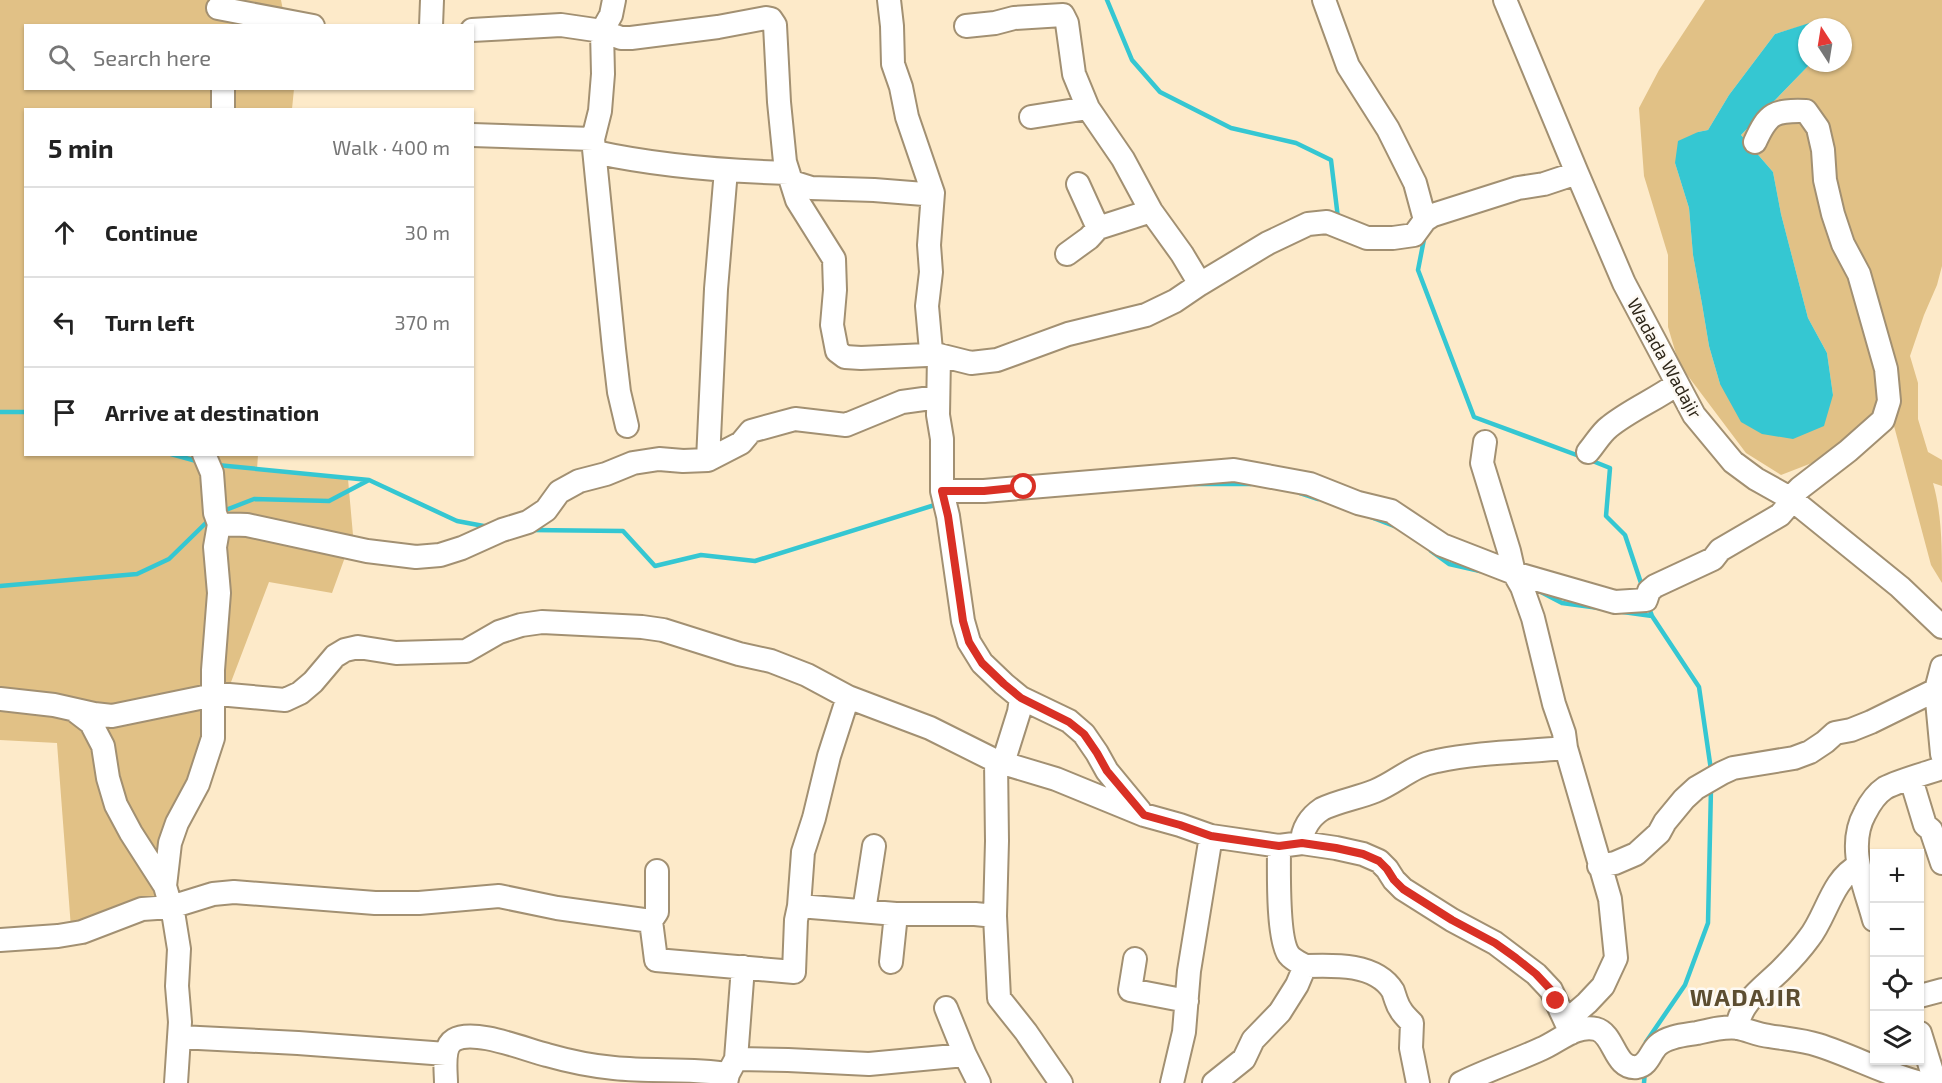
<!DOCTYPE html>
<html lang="en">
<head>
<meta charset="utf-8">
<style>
	:root { --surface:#fff; --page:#f6f6f6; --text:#222; --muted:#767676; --line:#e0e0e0 }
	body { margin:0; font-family:"Exo 2",sans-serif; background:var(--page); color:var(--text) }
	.controls { position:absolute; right:18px; bottom:18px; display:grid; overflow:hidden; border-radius:0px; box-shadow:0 2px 4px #0004 }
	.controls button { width:54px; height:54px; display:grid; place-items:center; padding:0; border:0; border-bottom:2px solid var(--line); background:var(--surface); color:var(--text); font:30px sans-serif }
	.compass { position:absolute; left:1798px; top:18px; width:54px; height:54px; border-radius:50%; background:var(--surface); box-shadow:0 2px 4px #0004; rotate:348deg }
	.stop { position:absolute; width:18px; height:18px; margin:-14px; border:4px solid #d93025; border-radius:50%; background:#fff }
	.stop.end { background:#d93025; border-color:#fff; box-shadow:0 2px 6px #0008 }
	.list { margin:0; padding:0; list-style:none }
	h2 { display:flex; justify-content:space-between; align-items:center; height:78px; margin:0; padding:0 24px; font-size:26px }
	h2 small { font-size:20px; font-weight:400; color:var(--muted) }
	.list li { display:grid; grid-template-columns:39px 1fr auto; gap:18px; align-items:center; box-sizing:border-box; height:90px; padding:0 24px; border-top:2px solid var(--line) }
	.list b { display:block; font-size:22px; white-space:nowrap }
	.list em { font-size:20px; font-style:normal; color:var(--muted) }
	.icon { flex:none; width:33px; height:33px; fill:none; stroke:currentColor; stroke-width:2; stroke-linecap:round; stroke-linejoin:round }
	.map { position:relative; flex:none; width:1942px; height:1083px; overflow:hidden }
	.search { position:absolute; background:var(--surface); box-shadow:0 2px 4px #0004; left:24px; top:24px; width:450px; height:66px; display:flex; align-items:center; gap:15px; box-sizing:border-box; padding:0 21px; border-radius:0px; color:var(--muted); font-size:22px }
	.panel { position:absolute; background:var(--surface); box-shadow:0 2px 4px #0004; left:24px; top:108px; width:450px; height:348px; border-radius:0px }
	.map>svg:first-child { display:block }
</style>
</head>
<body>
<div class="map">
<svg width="1942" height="1083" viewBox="0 0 1942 1083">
	<rect width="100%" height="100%" fill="#fdeac9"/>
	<path fill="#e1c186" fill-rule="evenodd" d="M0 0H281L286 25 26 26V88L294 89 292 109 26 110V454L258 455 257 469 348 479 353 535 332 593 269 582 176 827 158 919 71 928 57 743 0 740Z
		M1705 0H1942V266L1937 285 1924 315 1910 356 1918 383V419L1928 452 1942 460V486L1933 483C1942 514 1942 550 1942 583L1931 565 1894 426 1861 444 1781 475 1746 453 1679 364 1668 327V255L1644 176 1639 108 1659 70ZM1822 20 1821 27H1843V63H1811L1741 135 1773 172 1781 214 1808 318 1827 353 1833 395 1720 384 1709 346 1702 304 1693 255 1689 208 1675 163 1698 132 1708 130 1729 95 1775 34Z"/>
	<path fill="#35c7d2" d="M1822 19 1821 27H1807V63H1811L1741 135 1773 172 1781 214 1808 318 1827 353 1833 395 1824 426 1793 439 1762 434 1741 422 1720 384 1709 346 1702 304 1693 255 1689 208 1675 163 1678 141 1698 132 1708 130 1729 95 1775 34Z"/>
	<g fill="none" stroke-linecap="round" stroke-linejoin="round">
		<path stroke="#35c7d2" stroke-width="4.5" d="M1107 0 1132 60 1160 92 1231 128 1296 143 1331 160 1338 218
			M1425 234 1418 270 1474 417 1582 457
			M0 412H26
			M171 454 200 462
			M1590 460 1610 468 1606 516 1625 535 1643 589
			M217 465 369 480 457 521 489 527
			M1194 484H1251
			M1300 493 1318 499
			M223 511 254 499 329 501 369 480
			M1368 516 1394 526
			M530 530 623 531 655 566 701 555 755 561 938 504
			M1431 551 1449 564 1480 571
			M0 586 137 574 169 559 211 518
			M1539 591 1562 603 1599 608
			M1648 605 1652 616 1699 687 1711 770
			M1623 612 1652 616
			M1646 1042 1685 985 1708 923 1711 788
			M1644 1083 1645 1071"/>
		<g stroke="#a29072" stroke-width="26">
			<path id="minor" d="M614 0 611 15 602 31 603 74 600 111 593 139 614 349 619 392 627 426
				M889 0 892 26 893 64 901 87 907 117 933 193 929 245 931 272 927 306 931 351 927 355
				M1324 0 1348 66 1388 129 1415 183 1425 220
				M1505 0 1577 173 1624 283 1694 415 1733 462 1756 479 1790 498 1900 587 1942 627
				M218 8 313 26
				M431 26 432 0
				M966 26 995 23 1014 18 1063 15 1067 23 1074 74 1088 108 1123 159 1151 211 1182 254 1200 284
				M472 30 561 25 602 31 621 38H631L718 27 766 18 771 19 775 25 779 102 785 162 797 200 834 259 835 290 832 325 837 351 845 357 861 358 927 355H939L971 363 997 360 1068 334 1146 315 1175 301 1200 284 1268 243 1308 224 1327 222 1367 238H1393L1414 235 1425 220 1433 215 1518 188 1544 184 1577 173
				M223 88V110
				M1031 117 1088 108
				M472 135 593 139
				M1755 142C1768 113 1774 110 1806 111L1818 128 1823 150 1825 180 1833 214 1843 244 1859 274 1886 369 1889 401 1883 420 1848 451 1800 488 1790 498
				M595 152C658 166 724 171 788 173
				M792 182 811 188 874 190 924 194 933 193
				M1078 184 1098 228
				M1067 254 1089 238 1098 228 1151 211
				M939 355 938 415 942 439V491L948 516 963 621 969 642 982 663 1004 684 1021 698 1069 721 1084 734 1097 753 1107 771 1140 811
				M1485 442 1482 463 1509 551 1514 573 1522 587 1533 618 1554 704 1564 733 1566 748 1610 899 1616 958 1603 986 1587 1003 1566 1021
				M1588 452C1595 444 1601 433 1609 427 1630 410 1655 400 1677 384
				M708 460 716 289 726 170
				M942 491H984L1234 470 1310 484 1358 503 1391 511 1442 545 1514 573 1615 602 1646 600 1649 591 1655 586 1713 559 1720 550 1780 515 1793 500
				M219 524 247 525 367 551 416 557 440 555 462 548 502 530 528 522 546 510 559 492 579 481 606 474 633 463 659 459 683 461 708 460 741 443 751 431 795 419 846 425 902 402 938 397
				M1942 667 1936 690 1942 754
				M0 699 54 705 94 714 112 716 214 695H229L285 700 300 693 313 682 335 656 345 650 358 647 396 653 466 651 499 632 521 625 542 622 642 627 663 630 739 654 771 661 807 675 848 697 930 728 996 761 1056 779 1144 815 1180 825 1211 836 1279 846 1302 843 1336 848 1363 854 1379 861 1387 869 1394 880 1403 889 1452 920 1495 943 1536 974 1551 990 1571 1033
				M74 710 91 723 103 746 108 778 116 805 131 833 165 886 174 918 179 949 177 986 180 1022 176 1083
				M996 761 997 841 995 916 999 998 1026 1032 1061 1083
				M1003 763 1019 712 1021 698
				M1911 779 1925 825 1931 830 1942 863
				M1302 843C1302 829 1310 817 1322 809 1338 801 1358 798 1375 791 1397 782 1413 765 1437 761 1479 752 1523 752 1566 748
				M1599 866 1615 863 1636 854 1659 833 1665 822 1684 799 1696 788 1722 773 1733 768 1794 758 1810 752 1825 742 1835 733 1851 730 1871 722 1936 690
				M165 886 170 843 177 823 198 784 213 738V670L219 593 215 547 219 524 215 513 212 473 204 454
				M799 906 896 914H975L995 916
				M864 911 874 846
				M1874 920C1865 886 1846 847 1865 813 1870 803 1876 794 1885 788 1898 781 1927 773 1942 768
				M651 921 657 912V871
				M0 940 58 936 82 932 142 909 171 907 213 894 234 892 375 903H419L499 896 557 908 651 921 656 960 794 972 796 920 799 906 803 852 814 818 829 756 848 697
				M1135 959 1130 990 1187 1001
				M891 962 896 914
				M1305 966C1333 965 1376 963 1393 991 1394 994 1395 997 1396 1000 1399 1010 1405 1016 1412 1023L1411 1048 1418 1083
				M1920 996 1942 990
				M946 1008 965 1055 979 1083
				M1737 1028C1740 1002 1764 987 1781 970 1791 960 1801 949 1809 938 1826 917 1832 879 1858 866
				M1920 1033 1932 1072 1933 1083
				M179 1037 298 1043 446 1054
				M736 1059 743 967
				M446 1083C446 1071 442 1047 454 1040 474 1028 526 1050 547 1055 568 1061 592 1066 614 1068 652 1072 691 1068 728 1074
				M726 1083 728 1074 736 1059 788 1060 869 1064 965 1055
				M1172 1083 1184 1032 1189 971 1211 836
				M1214 1083 1244 1059 1253 1040 1280 1012 1297 985 1305 966C1300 963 1293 960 1289 955 1277 939 1279 868 1279 846
				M1461 1083C1487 1070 1515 1061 1541 1049 1558 1042 1576 1024 1596 1029 1615 1034 1614 1070 1637 1067 1649 1065 1650 1052 1658 1045 1668 1036 1685 1035 1697 1033 1710 1030 1725 1026 1738 1028 1748 1030 1758 1035 1769 1036 1786 1039 1802 1040 1818 1045 1853 1056 1885 1074 1921 1083"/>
		</g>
		<use href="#minor" stroke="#fff" stroke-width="22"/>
	</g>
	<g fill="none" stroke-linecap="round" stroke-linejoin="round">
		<path stroke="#d93025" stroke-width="8" d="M1024 487 984 491H942L948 516 963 621 969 642 982 663 1004 684 1021 698 1069 722 1084 734 1097 753 1107 771 1144 815 1180 825 1211 836 1279 846 1302 843 1336 848 1363 854 1379 861 1387 869 1394 880 1403 889 1452 920 1495 943 1516 958 1536 974 1551 990 1556 1001"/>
	</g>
	<g text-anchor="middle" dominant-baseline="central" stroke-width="5" stroke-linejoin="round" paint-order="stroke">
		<g font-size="18" fill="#2e271a" stroke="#fdf9f3">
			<text transform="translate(1665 358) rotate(61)">Wadada Wadajir</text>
		</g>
		<g font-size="24" font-weight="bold" letter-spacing="1.5" fill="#5c4d30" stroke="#fdf9f3">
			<text x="1746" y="996">WADAJIR</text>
		</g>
	</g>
</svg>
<div class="controls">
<button>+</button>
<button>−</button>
<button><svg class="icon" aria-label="locate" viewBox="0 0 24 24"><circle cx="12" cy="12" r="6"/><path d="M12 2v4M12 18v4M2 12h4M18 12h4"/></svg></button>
<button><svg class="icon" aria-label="layers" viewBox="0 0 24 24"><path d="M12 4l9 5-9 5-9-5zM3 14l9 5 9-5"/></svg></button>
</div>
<svg class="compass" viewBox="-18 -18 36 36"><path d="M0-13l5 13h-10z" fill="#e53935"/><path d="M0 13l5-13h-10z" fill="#767676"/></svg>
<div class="stop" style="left:1024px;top:487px"></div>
<div class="stop end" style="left:1556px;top:1001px"></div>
<div class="search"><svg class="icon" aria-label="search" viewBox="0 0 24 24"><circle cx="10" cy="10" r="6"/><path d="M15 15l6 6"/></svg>Search here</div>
<section class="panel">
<h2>5 min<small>Walk · 400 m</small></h2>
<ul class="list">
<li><svg class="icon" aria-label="ahead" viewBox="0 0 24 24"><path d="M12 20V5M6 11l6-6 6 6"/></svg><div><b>Continue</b></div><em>30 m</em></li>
<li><svg class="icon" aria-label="left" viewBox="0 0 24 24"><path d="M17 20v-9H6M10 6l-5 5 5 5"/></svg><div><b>Turn left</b></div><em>370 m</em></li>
<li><svg class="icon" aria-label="arrive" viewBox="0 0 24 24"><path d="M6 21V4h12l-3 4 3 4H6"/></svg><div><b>Arrive at destination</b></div></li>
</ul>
</section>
</div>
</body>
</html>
